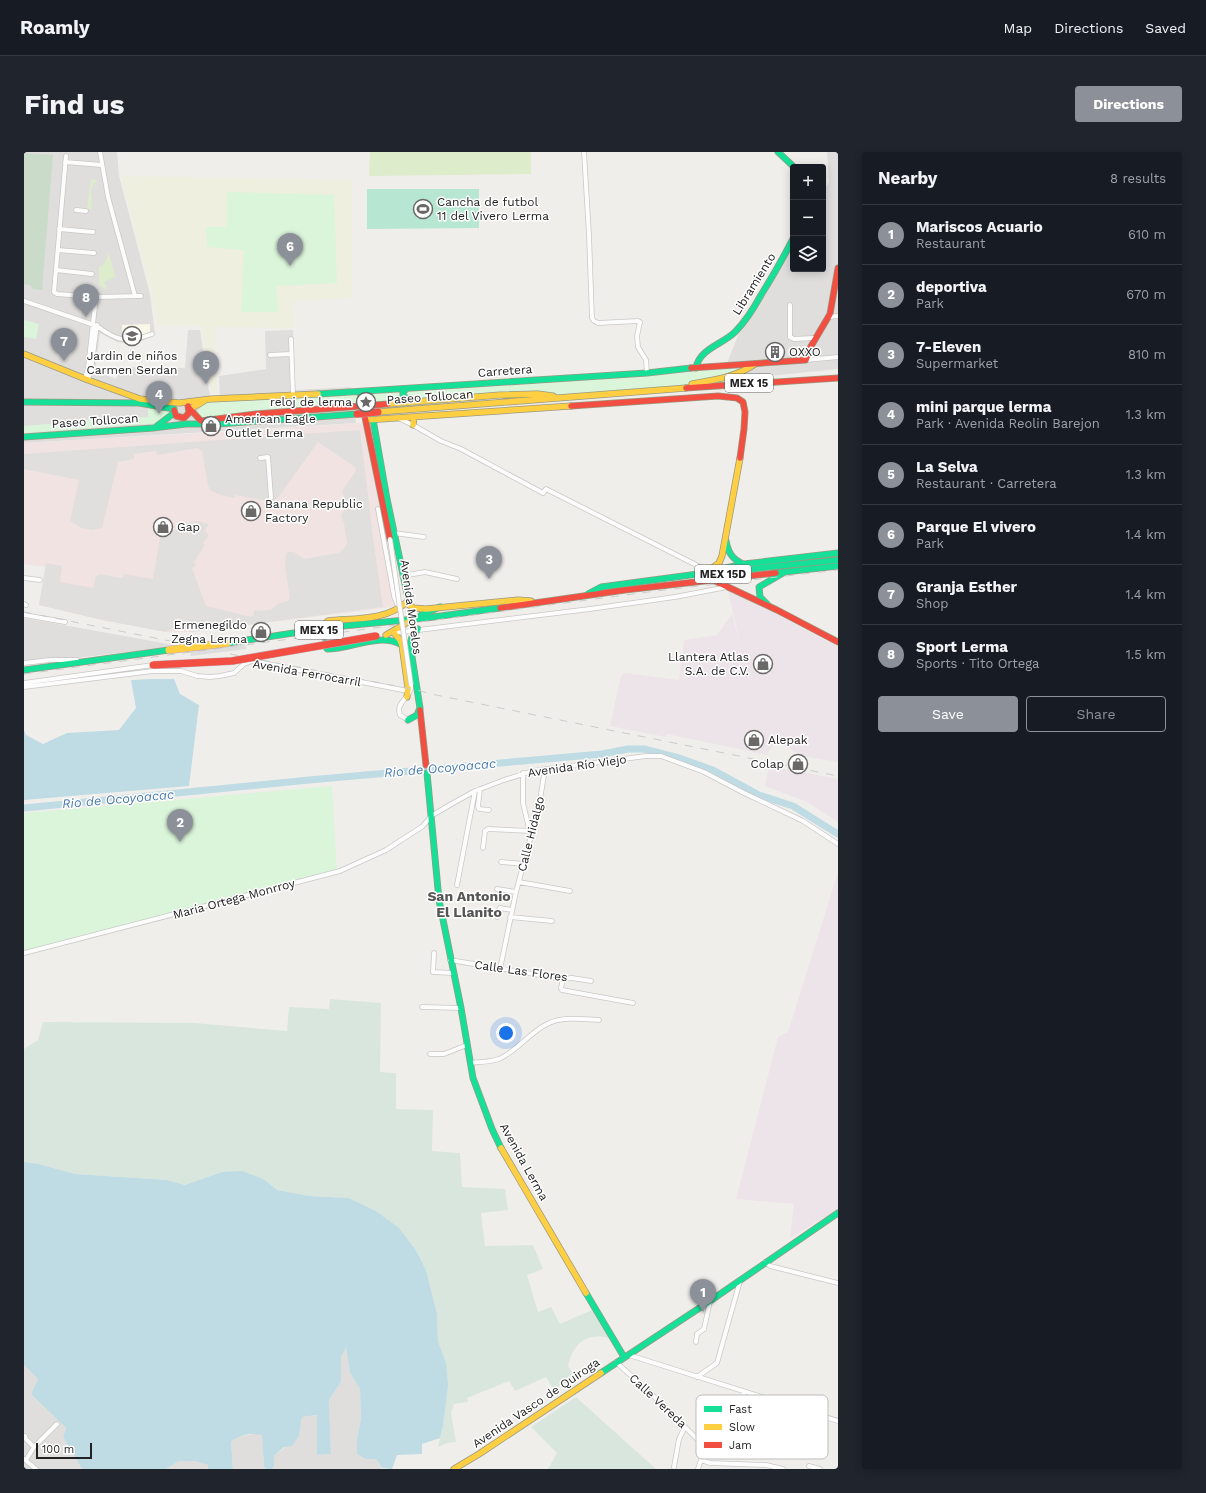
<!DOCTYPE html>
<html lang="en">
<head>
<meta charset="utf-8">
<style>
	:root { --surface:#171b24; --page:#20242c; --text:#f1f3f6; --muted:#9ea1a6; --line:#363941; --accent:#8c9099 }
	body { margin:0; font-family:"Work Sans",sans-serif; background:var(--page); color:var(--text) }
	.controls { position:absolute; right:12px; top:12px; display:grid; overflow:hidden; border-radius:4px; box-shadow:0 2px 10px #0003 }
	.controls button { width:36px; height:36px; display:grid; place-items:center; padding:0; border:0; border-bottom:1px solid var(--line); background:var(--surface); color:var(--text); font:20px sans-serif }
	.scale { position:absolute; left:12px; bottom:10px; width:56px; box-sizing:border-box; padding-left:4px; border:2px solid #222; border-top:0; font-size:11px; line-height:14px; white-space:nowrap; color:#222; -webkit-text-stroke:3px #fff; paint-order:stroke }
	.you { position:absolute; left:482px; top:881px; width:14px; height:14px; margin:-10px; border:3px solid #fff; border-radius:50%; background:#1a73e8; box-shadow:0 0 0 6px #1a73e833 }
	.badge { display:grid; place-items:center; width:26px; height:26px; border-radius:50%; background:var(--accent); color:#fff; font-size:13px; font-weight:700 }
	.pin { position:absolute; translate:-50% -33px; filter:drop-shadow(0 1px 2px #0008) }
	.pin::after { content:''; position:absolute; top:21px; width:14px; height:12px; background:inherit; clip-path:polygon(0 0,100% 0,50% 100%) }
	.list { margin:0; padding:0; list-style:none }
	h2 { display:flex; justify-content:space-between; align-items:center; height:52px; margin:0; padding:0 16px; font-size:17px }
	h2 small { font-size:13px; font-weight:400; color:var(--muted) }
	.list li { display:grid; grid-template-columns:26px 1fr auto; gap:12px; align-items:center; box-sizing:border-box; height:60px; padding:0 16px; border-top:1px solid var(--line) }
	.list b { display:block; font-size:15px; white-space:nowrap }
	.list p { margin:0; font-size:13px; white-space:nowrap; color:var(--muted) }
	.list em { font-size:13px; font-style:normal; color:var(--muted) }
	.actions { display:flex; gap:8px; padding:12px 16px }
	.actions a { flex:1; padding:9px 0; border:1px solid var(--accent); border-radius:4px; text-align:center; font-size:14px; color:var(--accent) }
	.actions .main { background:var(--accent); color:#fff }
	.icon { flex:none; width:22px; height:22px; fill:none; stroke:currentColor; stroke-width:2; stroke-linecap:round; stroke-linejoin:round }
	.map { position:relative; flex:none; width:814px; height:1317px; overflow:hidden; border-radius:4px }
	header { display:flex; align-items:center; gap:24px; box-sizing:border-box; height:56px; padding:0 20px; background:var(--surface); border-bottom:1px solid var(--line) }
	header strong { font-size:19px }
	nav { display:flex; gap:22px; margin-inline-start:auto; font-size:14px }
	.intro { display:flex; align-items:center; justify-content:space-between; box-sizing:border-box; height:96px; padding:0 24px }
	h1 { margin:0; font-size:28px }
	.button { padding:10px 18px; border-radius:4px; background:var(--accent); color:#fff; font-size:14px; font-weight:700 }
	main { display:flex; gap:24px; padding:0 24px }
	aside { flex:1; background:var(--surface); border-radius:4px; box-shadow:0 2px 10px #0003 }
	.map>svg:first-child { display:block }
</style>
</head>
<body>
<header>
<strong>Roamly</strong>
<nav><a>Map</a><a>Directions</a><a>Saved</a></nav>
</header>
<div class="intro"><h1>Find us</h1><a class="button">Directions</a></div>
<main>
<div class="map">
<svg width="814" height="1317" viewBox="0 0 814 1317">
	<rect width="100%" height="100%" fill="#f0eeeb"/>
	<path fill="#dfdedc" d="M0 0H93L95 24 126 142 131 182 120 188 106 192 93 190 76 181 71 219 92 227 96 215 161 216 164 178H176L186 245 196 246 195 224 242 217 241 179 269 178 270 238 327 235 332 271 0 291Z
		M803 0H814V217L696 229 721 166 769 88V117H799V39L805 30Z
		M0 466 156 494 0 512Z
		M322 1195 326 1221 336 1237 337 1267 333 1286 342 1307H352L358 1317H248L250 1314V1304L275 1284 278 1265 294 1263 293 1303 307 1302 305 1248 317 1230V1205Z
		M0 1213 14 1227 7 1242 42 1276 39 1285 58 1317H0Z
		M231 1282 238 1283 240 1315 242 1317H209L207 1290 215 1284Z
		M155 1309H171L184 1313V1317H142Z"/>
	<path fill="#f1e3e1" d="M347 270 376 454 168 480H142L78 468 15 453 22 415 0 412V291L249 277Z"/>
	<path fill="#ede4e9" d="M703 435 734 451 772 473 814 494V610L778 604 752 589 743 603 643 582 641 585 586 574 597 524 601 521 655 528 660 488 693 483 708 462 717 495Z
		M745 614 814 627V670L783 650 741 634Z
		M814 720V1057L766 1086 770 1052 712 1047 754 885 764 880Z"/>
	<path fill="#f8f7e8" d="M126 172V180L125 182 112 186 98 185V173Z"/>
	<path fill="#efefdf" d="M97 24 328 28V146L269 149 270 176 191 175 193 242 188 241 177 173 134 174 128 142Z"/>
	<path fill="#ddeccb" d="M346 0H507V22L345 24Z
		M67 27 73 28 67 37 68 57H63Z
		M85 101 91 125 80 130 84 138 75 133V115L80 112Z"/>
	<path fill="#d9e6de" d="M306 847 357 851 356 920 372 921V957L409 958 408 999 436 1001 438 1035 481 1037 484 1058 457 1061 461 1094 509 1093 519 1117 503 1123 514 1160 527 1155 536 1172 568 1158 585 1186C562 1180 549 1192 544 1214L552 1226 529 1237 522 1225 491 1239 485 1229 443 1246 444 1250 430 1252 427 1261 432 1290 423 1291 414 1295 419 1274 422 1211 414 1189 413 1162 402 1118 374 1075 352 1059 325 1046 285 1044 253 1038 198 1020 161 1033 143 1028 51 1022 15 1012 0 1010V897L14 888 19 870 171 871 263 879 265 855 305 857Z
		M552 1245 632 1317H524L533 1301 507 1275Z"/>
	<path fill="#cadbca" d="M0 1 29 3 18 138 9 137 6 133 0 132Z"/>
	<path fill="#daf5da" d="M203 40 310 43 313 131 252 134 254 160H217L220 98 183 95 182 75H203Z
		M0 168 15 172 12 187 0 185Z
		M719 216 724 221V226L721 229 648 237 351 250 350 242 524 231Z
		M336 239 339 254C326 249 312 246 300 253L234 258 180 267 172 262 182 248Z
		M124 256 141 257 145 260V263L136 271 0 281V274L51 270V268H73L90 269V267L124 265Z
		M308 634 313 720 0 800V661Z"/>
	<path fill="#b7e6d2" d="M343 37H455V76L343 77Z"/>
	<path fill="#e0dfde" d="M336 278 350 393 359 455 168 480 155 473 142 480 78 468 15 453 22 411 38 414 36 430 69 436 72 424 77 422 95 426 99 425 100 422 129 427 137 380 159 377 162 371 173 369 185 372 180 379 185 383 179 391 181 393 170 410 172 414 168 416 182 454 227 465 230 463V458L237 459 247 458 255 451 264 449 266 446 261 414 262 402 264 400H270L280 407 315 401 319 398 323 391 320 371 317 363 321 357 322 351 318 339 332 319 331 315 294 290 253 347 249 350 211 343V346L205 345 194 342 186 338 184 333 178 299 173 296 133 303 132 299 110 302V307L94 310 78 376 68 378 58 376 46 369 55 328 0 317V302Z"/>
	<path fill="#bfdbe3" d="M129 527H150L156 542 175 553 165 634 0 648V578L2 583 19 592 43 581 95 578 112 556 107 528Z
		M0 1010 15 1012 51 1022 143 1028 161 1033 198 1020 218 1019 239 1027 253 1038 285 1044 325 1046 352 1059 374 1075 391 1097 402 1118 413 1162 414 1189 422 1211 424 1233 419 1274 416 1286 398 1292V1302L373 1303 368 1317 358 1316 352 1307H342L333 1302V1286L337 1267 336 1237 326 1221 322 1195 317 1205V1230L305 1248 307 1302 293 1303V1263L278 1265 275 1284 268 1294 260 1295 250 1304V1314L248 1317H242L240 1315 238 1283C226 1281 217 1282 207 1290L209 1317H184V1313L171 1309H155L142 1317H58L39 1285 42 1276 7 1242 14 1227 0 1213Z"/>
	<path fill="#dedddd" d="M221 490 222 497 167 504 166 497Z"/>
	<g fill="none" stroke-linecap="round" stroke-linejoin="round">
		<path stroke="#bfdbe3" stroke-width="7" d="M0 656 285 628 578 602 604 597H620L655 606 689 618 735 643 769 654 814 682"/>
		<path stroke="#c7c5c3" stroke-width="5.5" stroke-dasharray="5.5 3" stroke-linecap="butt" d="M299 474 301 491"/>
		<g stroke="#c9c8c7" stroke-width="5.5">
			<path id="street" d="M76 0 84 45 111 144
				M560 0 565 83 568 166 570 169 574 171 614 169 616 170 613 184 614 195 622 208 623 221
				M42 4 30 140 33 142 72 145 117 144
				M41 10 78 13
				M52 58 62 59
				M35 77 69 80
				M34 98 70 101
				M32 118 68 122
				M0 149 73 174C94 190 104 191 128 182
				M766 153V185L770 187 790 186
				M804 165 814 164
				M267 187 269 243
				M246 203 267 202
				M782 208 814 205
				M61 226 64 216 72 145
				M64 228 67 217 73 173
				M374 266 389 273 417 289 437 297 519 341 522 337 684 419
				M236 306 244 305 247 346
				M354 357 370 444 373 452 377 453
				M370 381 400 385
				M378 424 401 420 433 427
				M0 426 16 428
				M0 452 2 453
				M0 463 41 470
				M370 481 566 457 651 445 703 435
				M0 511 26 508H53
				M0 531 129 513
				M0 535 129 519H157L173 524 186 525 196 524 210 521 220 512 228 509 384 539
				M384 568 376 563C371 549 388 546 387 533
				M499 621V651L506 681
				M456 637 454 654 455 657 465 658
				M459 696 461 679 464 677 508 679
				M477 710 500 712
				M495 730 546 739
				M433 733 451 639
				M473 737 492 740
				M473 765 474 759 476 756 488 758
				M486 765 528 769
				M0 801 316 719 362 698 399 674 407 664 431 650 451 639 480 628 509 619 622 604H637L680 620 720 641 779 669 814 692
				M410 801 409 820 429 821
				M426 808 539 827 548 826 567 829
				M476 817 492 740 515 654 521 617
				M539 827 537 836 538 838 609 851
				M398 855 437 856
				M406 902H420L443 893
				M447 911C456 910 466 910 475 907 493 899 505 881 523 872 539 864 558 867 575 868
				M741 1110 746 1114 814 1131
				M672 1190 673 1182 680 1177 686 1149
				M605 1203 814 1269
				M592 1210 638 1252 678 1292 679 1294 677 1308 686 1311 742 1313 759 1317
				M673 1225 693 1211 716 1129
				M711 1277 720 1240
				M1 1284 2 1287 10 1295
				M0 1307 12 1317
				M2 1308 10 1295 33 1272
				M785 1314 796 1317
				M650 1315 655 1287 661 1275
				M674 1317 677 1308"/>
		</g>
		<g stroke="#999a82" stroke-width="7">
			<path id="fast" d="M754 0 770 15
				M672 216C675 197 699 192 711 180 722 169 730 156 737 143 749 124 759 106 769 87
				M382 237 379 241V244L387 249
				M344 239 363 347 384 446
				M336 240 340 257
				M294 242 623 221 667 216
				M0 250 115 251 150 257
				M133 274 150 261
				M0 285 129 276 162 272H194L333 262
				M702 389C704 400 708 407 719 412
				M752 421 814 414
				M676 425 736 416 814 408
				M564 442 577 435 674 422 720 412 814 401
				M743 452 736 445 735 435 759 421
				M397 463 416 455
				M203 491 309 475 402 466 476 456
				M301 491 303 497C328 497 355 480 378 493
				M0 518 145 498
				M384 568 393 563 396 556 386 492 388 485 394 477
				M403 621 415 748 437 856 449 926 468 977 477 996
				M562 1141 600 1205
				M577 1221 686 1149 814 1061"/>
		</g>
		<g stroke="#999a82" stroke-width="7">
			<path id="slow" d="M0 202 64 228 116 247 155 251 187 247 294 242
				M668 232C690 228 712 225 731 212
				M364 252 476 243 514 242 529 244
				M166 257 180 249
				M354 260 662 236
				M342 268 547 254
				M389 273 390 265
				M684 419 695 411 698 404 716 306
				M384 446 385 453 390 456 402 457 494 448 507 449
				M299 474 304 469C330 466 362 469 383 450
				M370 481 376 488 378 493 384 536 383 545
				M362 483 384 470
				M477 996 562 1141
				M430 1317 455 1302 577 1221"/>
		</g>
		<g stroke="#999a82" stroke-width="7">
			<path id="jam" d="M667 216 782 208 786 196 806 162 814 116
				M662 236 814 226
				M547 254 694 244 713 246 719 250 721 260 720 277 716 306
				M166 257 177 269 232 262 364 252
				M150 258 152 264 160 266 165 261 164 254
				M341 265 366 387
				M689 428 753 458 814 490
				M476 456 601 438 752 421
				M396 558 402 613"/>
		</g>
		<use href="#street" stroke="#fdfcfc" stroke-width="4"/>
		<use href="#fast" stroke="#16e098" stroke-width="5.5"/>
		<use href="#slow" stroke="#ffcf43" stroke-width="5.5"/>
		<use href="#jam" stroke="#f24e42" stroke-width="5.5"/>
		<path stroke="#ccc" stroke-width="1" stroke-dasharray="8 8" stroke-linecap="butt" d="M0 460 146 489
			M206 502 393 538 407 542 814 624
			M0 522 632 439 814 418"/>
		<g stroke="#c9c8c7" stroke-width="5.5" stroke-linecap="butt">
			<path id="street-bridge" d="M366 387 387 533"/>
		</g>
		<g stroke="#c5a2ac" stroke-width="8" stroke-linecap="butt">
			<path id="slow-bridge" d="M145 498 203 491"/>
		</g>
		<g stroke="#c5a2ac" stroke-width="8" stroke-linecap="butt">
			<path id="jam-bridge" d="M333 262 354 260
				M129 513 208 509 352 484"/>
		</g>
		<use href="#street-bridge" stroke="#fdfcfc" stroke-width="4"/>
		<use href="#slow-bridge" stroke="#ffcf43" stroke-width="7"/>
		<use href="#jam-bridge" stroke="#f24e42" stroke-width="7"/>
	</g>
	<defs>
		<g id="stadium-ring" transform="scale(1)"><circle r="9.5" fill="#fff" stroke="#6a6968" stroke-width="1.5"/><path d="M0-5a6.5 5 0 1 0 0 10a6.5 5 0 1 0 0-10ZM-3.5-1.8h7v3.6h-7Z" fill="#6a6968"/></g>
		<g id="school-ring" transform="scale(1)"><circle r="9.5" fill="#fff" stroke="#6a6968" stroke-width="1.5"/><path d="M0-5L7-2L0 1L-7-2ZM-4 1L0 2.5L4 1V4Q0 6-4 4Z" fill="#6a6968"/></g>
		<g id="building-ring" transform="scale(1)"><circle r="9.5" fill="#fff" stroke="#6a6968" stroke-width="1.5"/><path d="M-4-6H4V6H1V3H-1V6H-4ZM-2.5-4.3h1.7v1.8h-1.7ZM.8-4.3h1.7v1.8H.8ZM-2.5-1h1.7V.8h-1.7ZM.8-1h1.7V.8H.8Z" fill="#6a6968"/></g>
		<g id="sight-ring" transform="scale(1)"><circle r="9.5" fill="#fff" stroke="#6a6968" stroke-width="1.5"/><path d="M0-6L1.8-2.2L6-1.7L2.9 1.2L3.7 5.4L0 3.3L-3.7 5.4L-2.9 1.2L-6-1.7L-1.8-2.2Z" fill="#6a6968"/></g>
		<g id="shop-ring" transform="scale(1)"><circle r="9.5" fill="#fff" stroke="#6a6968" stroke-width="1.5"/><path d="M-5-2.5h2.3a2.7 3.5 0 0 1 5.4 0H5L5.5 6h-11ZM-1.5-2.5h3a1.5 2.3 0 0 0-3 0Z" fill="#6a6968"/></g>
	</defs>
	<g fill-rule="evenodd">
		<use href="#stadium-ring" x="399" y="57"/>
		<use href="#school-ring" x="108" y="184"/>
		<use href="#building-ring" x="751" y="200"/>
		<use href="#sight-ring" x="342" y="250"/>
		<use href="#shop-ring" x="187" y="274"/>
		<use href="#shop-ring" x="227" y="359"/>
		<use href="#shop-ring" x="139" y="375"/>
		<use href="#shop-ring" x="237" y="480"/>
		<use href="#shop-ring" x="739" y="512"/>
		<use href="#shop-ring" x="730" y="588"/>
		<use href="#shop-ring" x="774" y="612"/>
	</g>
	<g text-anchor="middle" dominant-baseline="central" stroke-width="3" stroke-linejoin="round" paint-order="stroke">
		<g fill="#fff" stroke="#646464" stroke-width="1">
			<rect x="701" y="222" width="48" height="18" rx="3"/>
			<rect x="671" y="413" width="56" height="18" rx="3"/>
			<rect x="271" y="469" width="48" height="18" rx="3"/>
		</g>
		<g font-size="11" font-weight="bold" fill="#222">
			<text x="725" y="231">MEX 15</text>
			<text x="699" y="422">MEX 15D</text>
			<text x="295" y="478">MEX 15</text>
		</g>
		<g font-size="12" fill="#222" stroke="#fff" text-anchor="start">
			<text x="413" y="50">Cancha de futbol<tspan x="413" dy="14">11 del Vivero Lerma</tspan></text>
			<text x="765" y="200">OXXO</text>
			<text x="108" y="204" text-anchor="middle">Jardin de niños<tspan x="108" dy="14">Carmen Serdan</tspan></text>
			<text x="328" y="250" text-anchor="end">reloj de lerma</text>
			<text x="201" y="267">American Eagle<tspan x="201" dy="14">Outlet Lerma</tspan></text>
			<text x="241" y="352">Banana Republic<tspan x="241" dy="14">Factory</tspan></text>
			<text x="153" y="375">Gap</text>
			<text x="223" y="473" text-anchor="end">Ermenegildo<tspan x="223" dy="14">Zegna Lerma</tspan></text>
			<text x="725" y="505" text-anchor="end">Llantera Atlas<tspan x="725" dy="14">S.A. de C.V.</tspan></text>
			<text x="744" y="588">Alepak</text>
			<text x="760" y="612" text-anchor="end">Colap</text>
		</g>
		<g font-size="12" fill="#222" stroke="#fff">
			<text transform="translate(730 132) rotate(-58)">Libramiento</text>
			<text transform="translate(481 219) rotate(-4)">Carretera</text>
			<text transform="translate(406 245) rotate(-4)">Paseo Tollocan</text>
			<text transform="translate(71 269) rotate(-4)">Paseo Tollocan</text>
			<text transform="translate(387 455) rotate(82)">Avenida Morelos</text>
			<text transform="translate(283 521) rotate(10)">Avenida Ferrocarril</text>
			<text transform="translate(553 614) rotate(-8)">Avenida Río Viejo</text>
			<text transform="translate(507 682) rotate(-76)">Calle Hidalgo</text>
			<text transform="translate(210 747) rotate(-15)">María Ortega Monrroy</text>
			<text transform="translate(497 819) rotate(8)">Calle Las Flores</text>
			<text transform="translate(500 1010) rotate(61)">Avenida Lerma</text>
			<text transform="translate(634 1249) rotate(43)">Calle Vereda</text>
			<text transform="translate(512 1251) rotate(-34)">Avenida Vasco de Quiroga</text>
		</g>
		<g font-size="13" font-style="italic" fill="#4a7aab" stroke="#fff">
			<text transform="translate(416 616) rotate(-5)">Rio de Ocoyoacac</text>
			<text transform="translate(94 647) rotate(-5)">Rio de Ocoyoacac</text>
		</g>
		<g font-size="14" font-weight="bold" fill="#555" stroke="#fff">
			<text x="445" y="744">San Antonio<tspan x="445" dy="16">El Llanito</tspan></text>
		</g>
	</g>
	<rect x="672" y="1243" width="132" height="64" rx="6" fill="#fff" stroke="#bdbdbd" stroke-width="1"/>
	<rect x="680" y="1254" width="18" height="6" fill="#16e098"/>
	<rect x="680" y="1272" width="18" height="6" fill="#ffcf43"/>
	<rect x="680" y="1290" width="18" height="6" fill="#f24e42"/>
	<g font-size="11" fill="#222">
		<text x="705" y="1261">Fast</text>
		<text x="705" y="1279">Slow</text>
		<text x="705" y="1297">Jam</text>
	</g>
</svg>
<div class="controls">
<button>+</button>
<button>−</button>
<button><svg class="icon" aria-label="layers" viewBox="0 0 24 24"><path d="M12 4l9 5-9 5-9-5zM3 14l9 5 9-5"/></svg></button>
</div>
<div class="scale">100 m</div>
<div class="you"></div>
<div class="pin badge" style="left:679px;top:1160px">1</div>
<div class="pin badge" style="left:156px;top:690px">2</div>
<div class="pin badge" style="left:465px;top:427px">3</div>
<div class="pin badge" style="left:135px;top:262px">4</div>
<div class="pin badge" style="left:182px;top:232px">5</div>
<div class="pin badge" style="left:266px;top:114px">6</div>
<div class="pin badge" style="left:40px;top:209px">7</div>
<div class="pin badge" style="left:62px;top:165px">8</div>
</div>
<aside>
<h2>Nearby<small>8 results</small></h2>
<ul class="list">
<li><span class="badge">1</span><div><b>Mariscos Acuario</b><p>Restaurant</p></div><em>610 m</em></li>
<li><span class="badge">2</span><div><b>deportiva</b><p>Park</p></div><em>670 m</em></li>
<li><span class="badge">3</span><div><b>7-Eleven</b><p>Supermarket</p></div><em>810 m</em></li>
<li><span class="badge">4</span><div><b>mini parque lerma</b><p>Park · Avenida Reolin Barejon</p></div><em>1.3 km</em></li>
<li><span class="badge">5</span><div><b>La Selva</b><p>Restaurant · Carretera</p></div><em>1.3 km</em></li>
<li><span class="badge">6</span><div><b>Parque El vivero</b><p>Park</p></div><em>1.4 km</em></li>
<li><span class="badge">7</span><div><b>Granja Esther</b><p>Shop</p></div><em>1.4 km</em></li>
<li><span class="badge">8</span><div><b>Sport Lerma</b><p>Sports · Tito Ortega</p></div><em>1.5 km</em></li>
</ul>
<div class="actions"><a class="main">Save</a><a>Share</a></div>
</aside>
</main>
</body>
</html>
